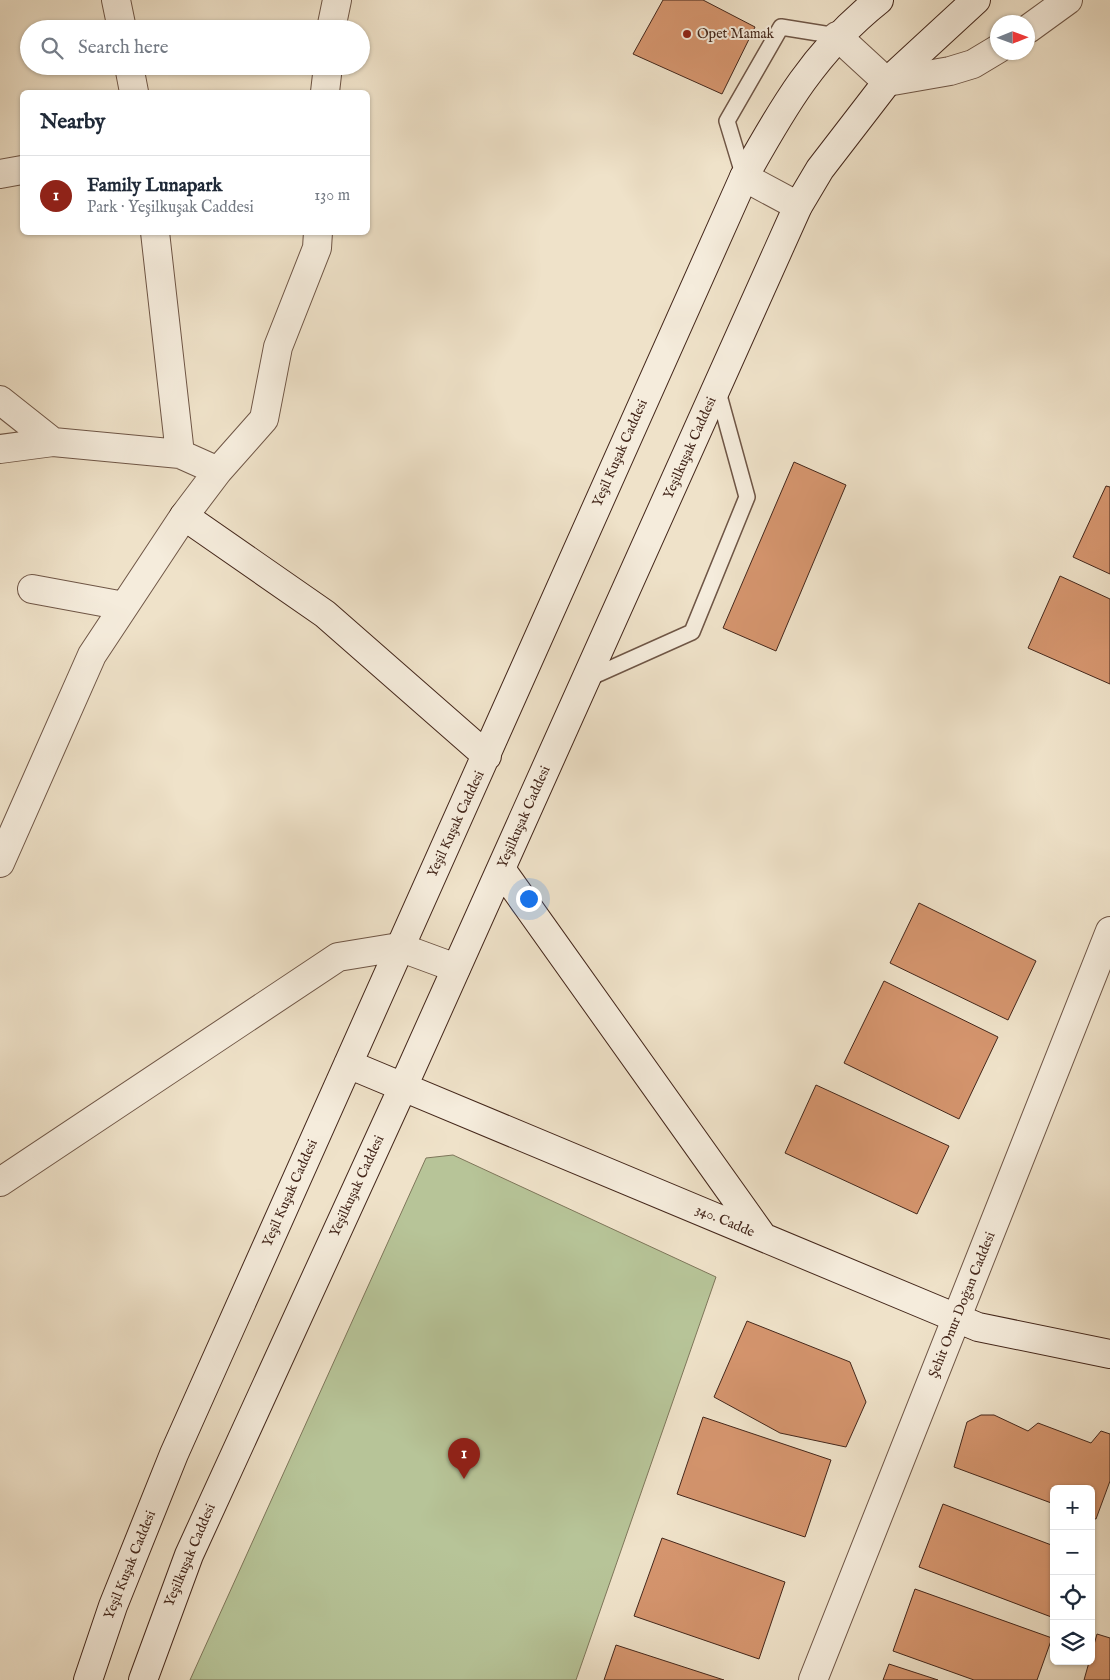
<!DOCTYPE html>
<html lang="en">
<head>
<meta charset="utf-8">
<style>
	:root { --surface:#fff; --page:#f2f2f3; --text:#1f2937; --muted:#747a83; --line:#e0e1e3; --accent:#8f2418 }
	body { margin:0; font-family:"IM FELL English",serif; background:var(--page); color:var(--text) }
	.controls { position:absolute; right:15px; bottom:15px; display:grid; overflow:hidden; border-radius:8px; box-shadow:0 1px 4px #0004 }
	.controls button { width:45px; height:45px; display:grid; place-items:center; padding:0; border:0; border-bottom:1px solid var(--line); background:var(--surface); color:var(--text); font:25px sans-serif }
	.compass { position:absolute; left:990px; top:15px; width:45px; height:45px; border-radius:50%; background:var(--surface); box-shadow:0 1px 4px #0004; rotate:89deg }
	.you { position:absolute; left:528px; top:898px; width:18px; height:18px; margin:-12px; border:4px solid #fff; border-radius:50%; background:#1a73e8; box-shadow:0 0 0 8px #1a73e833 }
	.badge { display:grid; place-items:center; width:32px; height:32px; border-radius:50%; background:var(--accent); color:#fff; font-size:16px; font-weight:700 }
	.pin { position:absolute; translate:-50% -41px; filter:drop-shadow(0 1px 2px #0008) }
	.pin::after { content:''; position:absolute; top:26px; width:18px; height:15px; background:inherit; clip-path:polygon(0 0,100% 0,50% 100%) }
	.list { margin:0; padding:0; list-style:none }
	h2 { display:flex; justify-content:space-between; align-items:center; height:65px; margin:0; padding:0 20px; font-size:21px }
	h2 small { font-size:16px; font-weight:400; color:var(--muted) }
	.list li { display:grid; grid-template-columns:32px 1fr auto; gap:15px; align-items:center; box-sizing:border-box; height:80px; padding:0 20px; border-top:1px solid var(--line) }
	.list b { display:block; font-size:19px; white-space:nowrap }
	.list p { margin:0; font-size:16px; white-space:nowrap; color:var(--muted) }
	.list em { font-size:16px; font-style:normal; color:var(--muted) }
	.icon { flex:none; width:28px; height:28px; fill:none; stroke:currentColor; stroke-width:2; stroke-linecap:round; stroke-linejoin:round }
	.map { position:relative; flex:none; width:1110px; height:1680px; overflow:hidden }
	.search { position:absolute; background:var(--surface); box-shadow:0 1px 4px #0004; left:20px; top:20px; width:350px; height:55px; display:flex; align-items:center; gap:12px; box-sizing:border-box; padding:0 18px; border-radius:28px; color:var(--muted); font-size:19px }
	.panel { position:absolute; background:var(--surface); box-shadow:0 1px 4px #0004; left:20px; top:90px; width:350px; height:145px; border-radius:8px }
	.map>svg:first-child { display:block }
</style>
</head>
<body>
<div class="map">
<svg width="1110" height="1680" viewBox="0 0 1110 1680">
	<rect width="100%" height="100%" fill="#efe2c9"/>
	<filter id="stains"><feTurbulence type="fractalNoise" baseFrequency=".004" numOctaves="4"/><feColorMatrix values="0 0 0 0 .2 0 0 0 0 .09 0 0 0 0 .02 0 0 0 .5 -.17"/></filter>
	<radialGradient id="worn" r=".72"><stop offset=".6" stop-color="#630" stop-opacity="0"/><stop offset="1" stop-color="#630" stop-opacity=".3"/></radialGradient>
	<path fill="#b7c498" stroke="#7e765a" d="M453 1155 716 1277 576 1680H190L426 1158Z"/>
	<path fill="#d5956e" stroke="#44271b" d="M663 0H703L755 27 722 94 633 54Z
		M794 462 846 485 776 651 723 628Z
		M1106 486 1110 487V574L1073 557Z
		M1060 576 1110 599V684L1028 648Z
		M919 903 1036 961 1008 1020 890 963Z
		M884 981 998 1037 959 1119 844 1063Z
		M816 1085 949 1146 917 1214 785 1153Z
		M747 1321 850 1362 866 1402 846 1447 780 1433 714 1397Z
		M981 1415H994L1028 1431 1038 1423 1091 1443 1101 1431 1110 1434V1481L1096 1519 1091 1518V1489H1054V1504L954 1467 967 1422Z
		M703 1417 831 1460 805 1537 677 1494Z
		M943 1504 1054 1546V1618L919 1567Z
		M662 1538 785 1582 759 1659 634 1616Z
		M915 1589 1052 1638 1037 1680H974L893 1651Z
		M1097 1634 1110 1638V1680H1084Z
		M616 1645 724 1680H604Z
		M889 1664 938 1680H883Z"/>
	<g fill="none" stroke-linecap="round" stroke-linejoin="round">
		<g stroke="#6f5646" stroke-width="18">
			<path id="lane" d="M744 177 727 121 781 27 837 36
				M587 679 692 632 747 497 717 388"/>
		</g>
		<g stroke="#6f5646" stroke-width="30">
			<path id="street" d="M116 0 122 29
				M331 29 337 0
				M1028 29 1068 0
				M837 36 887 82 950 71 973 64 998 49
				M129 66 134 92
				M325 92 328 66
				M0 174 22 170
				M744 177 798 206
				M155 232 180 454
				M0 400 53 442 180 454 218 471
				M0 449 53 442
				M32 589 124 606
				M0 863 92 655 184 516 218 471 264 419 278 347 317 248 318 232
				M0 1182 338 957 399 947 456 968
				M813 1680 1110 931"/>
		</g>
		<g stroke="#44271b" stroke-width="30">
			<path id="secondary" d="M184 516 325 614 487 756
				M501 869 763 1237
				M348 1064 978 1327 1110 1354
				M88 1680 113 1606 174 1454 744 177C783 107 815 51 879 0
				M143 1680 189 1555 403 1087 798 206 820 169 887 82 976 0"/>
		</g>
		<use href="#lane" stroke="#f5ecdc" stroke-width="15"/>
		<use href="#street" stroke="#f5ecdc" stroke-width="28"/>
		<use href="#secondary" stroke="#f5ecdc" stroke-width="28"/>
	</g>
	<circle fill="#8f2418" stroke="#f5ecdc" stroke-width="2" cx="687" cy="34" r="5"/>
	<g text-anchor="middle" dominant-baseline="central" stroke-width="4" stroke-linejoin="round" paint-order="stroke">
		<g font-size="14" fill="#44271b" stroke="#f5ecdc" text-anchor="start">
			<text x="697" y="34">Opet Mamak</text>
		</g>
		<g font-size="14" fill="#44271b" stroke="#f5ecdc">
			<text transform="translate(690 448) rotate(-66)">Yeşilkuşak Caddesi</text>
			<text transform="translate(620 453) rotate(-66)">Yeşil Kuşak Caddesi</text>
			<text transform="translate(524 817) rotate(-66)">Yeşilkuşak Caddesi</text>
			<text transform="translate(456 824) rotate(-65)">Yeşil Kuşak Caddesi</text>
			<text transform="translate(357 1186) rotate(-65)">Yeşilkuşak Caddesi</text>
			<text transform="translate(290 1193) rotate(-66)">Yeşil Kuşak Caddesi</text>
			<text transform="translate(725 1221) rotate(23)">340. Cadde</text>
			<text transform="translate(962 1305) rotate(-68)">Şehit Onur Doğan Caddesi</text>
			<text transform="translate(190 1555) rotate(-67)">Yeşilkuşak Caddesi</text>
			<text transform="translate(130 1565) rotate(-68)">Yeşil Kuşak Caddesi</text>
		</g>
	</g>
	<rect width="100%" height="100%" filter="url(#stains)"/>
	<rect width="100%" height="100%" fill="url(#worn)"/>
</svg>
<div class="controls">
<button>+</button>
<button>−</button>
<button><svg class="icon" aria-label="locate" viewBox="0 0 24 24"><circle cx="12" cy="12" r="6"/><path d="M12 2v4M12 18v4M2 12h4M18 12h4"/></svg></button>
<button><svg class="icon" aria-label="layers" viewBox="0 0 24 24"><path d="M12 4l9 5-9 5-9-5zM3 14l9 5 9-5"/></svg></button>
</div>
<svg class="compass" viewBox="-18 -18 36 36"><path d="M0-13l5 13h-10z" fill="#e53935"/><path d="M0 13l5-13h-10z" fill="#747a83"/></svg>
<div class="you"></div>
<div class="pin badge" style="left:464px;top:1479px">1</div>
<div class="search"><svg class="icon" aria-label="search" viewBox="0 0 24 24"><circle cx="10" cy="10" r="6"/><path d="M15 15l6 6"/></svg>Search here</div>
<section class="panel">
<h2>Nearby<small></small></h2>
<ul class="list">
<li><span class="badge">1</span><div><b>Family Lunapark</b><p>Park · Yeşilkuşak Caddesi</p></div><em>130 m</em></li>
</ul>
</section>
</div>
</body>
</html>
